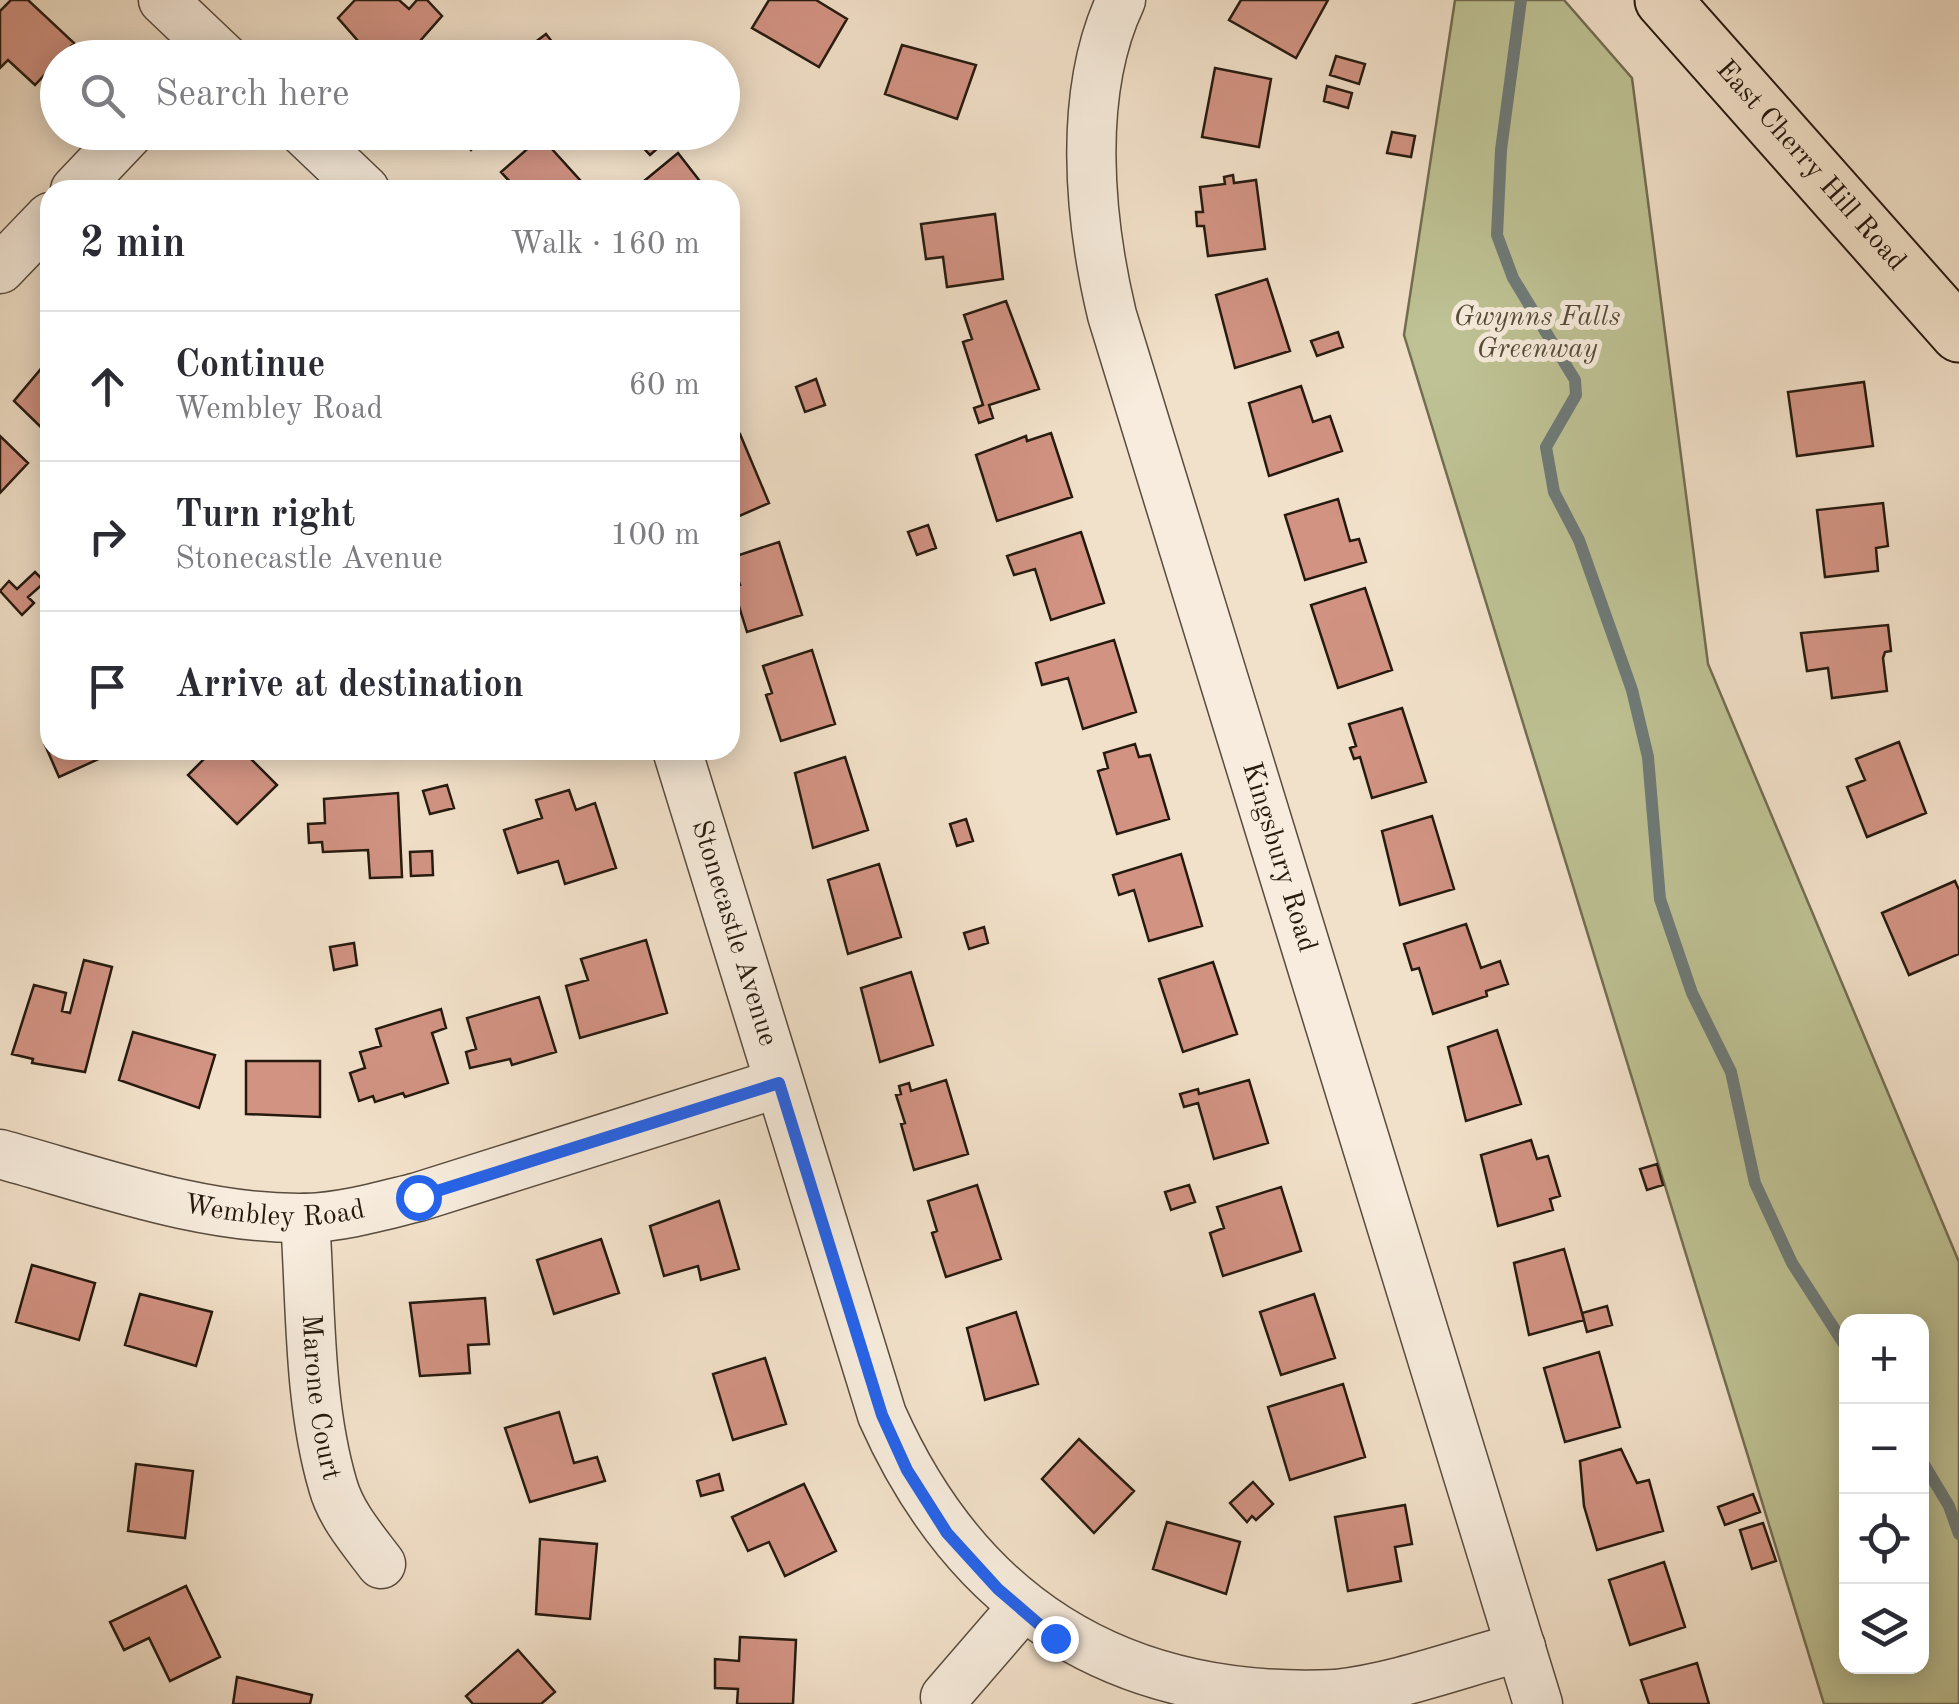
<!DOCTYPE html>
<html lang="en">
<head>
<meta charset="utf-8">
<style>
	:root { --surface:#fff; --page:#f7f7f7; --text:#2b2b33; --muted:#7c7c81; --line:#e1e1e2 }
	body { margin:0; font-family:"Old Standard TT",serif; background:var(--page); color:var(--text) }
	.controls { position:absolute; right:30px; bottom:30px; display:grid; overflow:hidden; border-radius:20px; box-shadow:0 5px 25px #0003 }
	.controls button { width:90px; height:90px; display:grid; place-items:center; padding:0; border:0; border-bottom:2px solid var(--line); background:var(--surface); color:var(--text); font:50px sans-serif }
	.stop { position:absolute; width:30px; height:30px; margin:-22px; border:8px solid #2563eb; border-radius:50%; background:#fff }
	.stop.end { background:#2563eb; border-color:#fff; box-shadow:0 2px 10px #0008 }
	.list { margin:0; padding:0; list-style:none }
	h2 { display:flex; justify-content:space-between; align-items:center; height:130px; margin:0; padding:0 40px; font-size:42px }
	h2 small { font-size:32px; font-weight:400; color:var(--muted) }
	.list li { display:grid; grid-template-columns:65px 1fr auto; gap:30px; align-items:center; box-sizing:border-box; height:150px; padding:0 40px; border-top:2px solid var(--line) }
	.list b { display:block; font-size:38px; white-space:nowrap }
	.list p { margin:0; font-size:32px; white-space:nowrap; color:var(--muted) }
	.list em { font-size:32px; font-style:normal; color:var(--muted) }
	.icon { flex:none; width:55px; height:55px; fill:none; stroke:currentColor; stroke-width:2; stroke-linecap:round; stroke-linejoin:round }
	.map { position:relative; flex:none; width:1959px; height:1704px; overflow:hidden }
	.search { position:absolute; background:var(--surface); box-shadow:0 5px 25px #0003; left:40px; top:40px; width:700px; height:110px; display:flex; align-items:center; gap:25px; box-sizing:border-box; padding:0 35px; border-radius:55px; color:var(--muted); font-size:38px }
	.panel { position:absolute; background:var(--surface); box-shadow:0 5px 25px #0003; left:40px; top:180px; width:700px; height:580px; border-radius:30px }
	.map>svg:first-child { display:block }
</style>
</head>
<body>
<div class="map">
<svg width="1959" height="1704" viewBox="0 0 1959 1704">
	<rect width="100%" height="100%" fill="#f2e1ca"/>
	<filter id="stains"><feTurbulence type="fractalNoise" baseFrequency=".002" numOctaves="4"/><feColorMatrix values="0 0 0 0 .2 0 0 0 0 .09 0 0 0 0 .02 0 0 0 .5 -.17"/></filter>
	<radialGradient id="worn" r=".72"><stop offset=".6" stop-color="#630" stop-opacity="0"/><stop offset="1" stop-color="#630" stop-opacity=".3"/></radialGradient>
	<path fill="#bec294" stroke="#726e52" stroke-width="2.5" fill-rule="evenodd" d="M1455 0H1564L1632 78 1708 664 1959 1262V1704H1824L1404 335ZM1846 1322H1922V1666H1846Z"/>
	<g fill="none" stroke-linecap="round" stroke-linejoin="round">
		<path stroke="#6e7b79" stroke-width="12" d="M1521 0 1501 150 1497 235 1513 278 1575 380 1576 395 1546 447 1554 492 1579 540 1632 690 1648 757 1660 899 1692 993 1731 1072 1755 1183 1792 1263 1846 1347
			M1922 1461 1949 1506 1959 1534"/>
	</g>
	<path fill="#d29383" stroke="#261a0f" stroke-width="2.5" d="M11 0H28L74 43 35 85 8 60 0 68V11Z
		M355 0H399L409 9 417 0H427L442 16 405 58H373L338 18Z
		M769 0H816L847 19 819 67 752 28Z
		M1241 0H1328L1296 58 1229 20Z
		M546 34 557 48 538 58 530 46Z
		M902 45 976 65 957 119 885 94Z
		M1336 56 1365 64 1359 84 1330 75Z
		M1215 68 1271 79 1259 147 1202 137Z
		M1327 86 1352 93 1348 108 1324 101Z
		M453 132H488L471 150Z
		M652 132 666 141 650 155 639 143Z
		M1392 132 1415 136 1411 157 1387 153Z
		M541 137 589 190H506L512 184 501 172Z
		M678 153 706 189 641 190 638 186Z
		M1233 175 1234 183 1256 180 1265 249 1208 256 1204 226H1197L1196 212H1203L1200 187 1225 184 1224 177Z
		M995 214 1003 279 947 287 943 257 926 259 921 224Z
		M1267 279 1290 351 1235 368 1216 295Z
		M1006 301 1039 389 989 405 993 418 979 423 974 408 983 405 963 342 972 339 964 315Z
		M1338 332 1343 347 1317 356 1311 341Z
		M50 358V436L14 401Z
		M816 379 825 405 805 412 796 387Z
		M1864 382 1873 446 1797 456 1788 392Z
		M1301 386 1313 422 1330 416 1342 451 1269 476 1249 403Z
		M1051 433 1072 497 997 521 976 455 1026 436 1027 441Z
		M740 434 769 503 730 520V438Z
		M0 436 28 463 0 493Z
		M1338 499 1350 541 1359 539 1366 562 1305 580 1285 515Z
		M1883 503 1888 546 1876 548 1878 571 1825 577 1817 510Z
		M928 525 936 548 917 555 908 532Z
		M1081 532 1104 603 1051 620 1035 569 1014 575 1007 556Z
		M779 542 802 615 747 632 733 587 740 585 730 558Z
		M35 572 45 582 28 597 34 603 22 615 0 591 9 581 17 589Z
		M1365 588 1392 670 1338 688 1311 605Z
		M1888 625 1891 651 1885 652 1883 658 1887 691 1832 698 1828 668 1807 671 1801 633Z
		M1114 640 1136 712 1083 729 1068 678 1042 685 1036 663Z
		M812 650 835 724 781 741 766 695 772 693 763 666Z
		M1402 708 1426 782 1372 798 1360 757 1354 759 1350 748 1356 746 1349 724Z
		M1899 742 1926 813 1867 837 1847 787 1865 780 1856 759Z
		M50 743V750H99L103 757 59 777 45 745Z
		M1135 744 1139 757 1150 755 1169 819 1117 834 1098 771 1108 768 1104 753Z
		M213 750H242L277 785 237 824 188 775Z
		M845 757 868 830 813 848 795 773Z
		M447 785 454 808 430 814 423 791Z
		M569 790 576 810 595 803 616 868 565 884 558 861 518 873 504 830 542 818 536 800Z
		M398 793 402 877 370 878 368 850 323 852 322 842 309 843 308 824 325 823 324 799Z
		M1432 816 1454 889 1400 905 1382 831Z
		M966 819 973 841 957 846 950 824Z
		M432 851 433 875 411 876 410 852Z
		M1181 854 1202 926 1149 941 1134 890 1119 895 1113 875Z
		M879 864 901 937 848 954 828 880Z
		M1955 881 1959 890V954L1909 975 1882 913Z
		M1466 924 1481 968 1500 961 1508 984 1486 991 1487 996 1433 1014 1419 968 1412 970 1404 944Z
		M984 927 988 943 969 949 964 933Z
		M646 940 667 1013 580 1038 566 986 588 980 581 959Z
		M354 943 357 965 334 970 330 947Z
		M84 960 112 967 85 1072 32 1063 33 1059 12 1054 34 985 66 993 62 1011 70 1013Z
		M1213 962 1237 1034 1183 1052 1159 979Z
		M911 972 933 1045 880 1062 861 988Z
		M539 997 556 1052 512 1065 510 1059 470 1068 466 1052 476 1049 467 1018Z
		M441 1009 446 1028 432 1033 448 1083 405 1097 403 1093 375 1102 373 1096 359 1101 350 1073 365 1068 360 1052 381 1046 376 1029Z
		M1497 1030 1521 1104 1466 1121 1448 1047Z
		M133 1032 215 1055 199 1108 119 1080Z
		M246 1061H320V1117L246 1114Z
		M946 1080 968 1154 914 1170 901 1124 905 1123 896 1095 901 1094 899 1086 909 1083 911 1091Z
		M1249 1080 1268 1143 1214 1159 1198 1103 1184 1107 1180 1094 1198 1089 1199 1094Z
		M1531 1140 1537 1159 1548 1156 1560 1196 1550 1199 1553 1210 1498 1226 1481 1155Z
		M1657 1164 1663 1185 1647 1190 1640 1169Z
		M977 1185 1001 1259 946 1277 932 1233 937 1231 928 1201Z
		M1189 1185 1195 1202 1171 1210 1165 1192Z
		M1281 1187 1301 1251 1223 1276 1210 1233 1224 1228 1217 1207Z
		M719 1201 739 1269 701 1280 698 1266 664 1276 650 1226Z
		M601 1239 619 1293 554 1314 537 1260Z
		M1564 1249 1584 1320 1529 1335 1514 1263Z
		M32 1265 95 1283 79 1340 16 1322Z
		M140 1294 212 1312 196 1366 125 1345Z
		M1314 1294 1335 1358 1281 1375 1260 1312Z
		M485 1298 489 1344 468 1345 470 1373 420 1376 410 1303Z
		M1607 1306 1612 1325 1587 1332 1582 1313Z
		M1016 1312 1038 1384 985 1400 967 1328Z
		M1599 1352 1620 1427 1565 1442 1544 1368Z
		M765 1358 786 1424 733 1440 713 1374Z
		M1343 1384 1365 1457 1290 1480 1268 1407Z
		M559 1412 574 1463 597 1457 605 1481 530 1502 505 1428Z
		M1079 1439 1134 1491 1094 1533 1042 1479Z
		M1621 1449 1637 1483 1649 1480 1663 1531 1597 1550 1584 1506 1580 1461Z
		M136 1464 193 1471 185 1538 128 1531Z
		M719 1474 723 1490 701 1496 697 1481Z
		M1253 1482 1273 1504 1256 1520 1252 1516 1247 1522 1230 1503Z
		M804 1484 836 1551 785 1576 769 1542 748 1551 732 1517Z
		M1753 1494 1760 1512 1725 1525 1718 1507Z
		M1405 1505 1412 1544 1395 1547 1401 1581 1348 1591 1335 1517Z
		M1167 1522 1240 1542 1226 1594 1153 1569Z
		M1763 1523 1776 1561 1752 1569 1740 1530Z
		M540 1539 597 1544 590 1619 536 1614Z
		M1664 1562 1685 1627 1630 1645 1609 1580Z
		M186 1586 220 1657 170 1681 149 1638 124 1650 110 1622Z
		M740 1637 796 1640 793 1704H737L738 1689 715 1688V1659L739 1661Z
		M518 1650 555 1692 541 1704H473L466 1696Z
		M1697 1663 1709 1704H1649L1641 1680Z
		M237 1677 312 1695 310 1704H233Z"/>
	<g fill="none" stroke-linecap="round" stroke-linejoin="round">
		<g stroke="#594c3e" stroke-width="51">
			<g id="minor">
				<path d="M163 0 224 58"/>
				<path id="s1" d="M1121 0C1077 93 1089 219 1112 315L1538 1704"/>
				<path d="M304 132 365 190"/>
				<path d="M75 190 130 132"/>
				<path d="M0 269 50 217"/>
				<path id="s2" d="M677 750 882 1415C968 1608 1119 1704 1336 1694 1398 1687 1461 1663 1521 1647"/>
				<path id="s3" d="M0 1154C98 1181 203 1220 306 1218 344 1217 381 1206 418 1197L779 1083"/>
				<path id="s4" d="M305 1218C311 1306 308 1401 333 1486 341 1515 363 1540 381 1564"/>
				<path d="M945 1697 1021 1609"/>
			</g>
		</g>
		<g stroke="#261a0f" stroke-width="59">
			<g id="major">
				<path id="s5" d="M1663 0 1959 334"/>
			</g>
		</g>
		<use href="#minor" stroke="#f7ecdd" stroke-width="48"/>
		<use href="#major" stroke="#f2e1ca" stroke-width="55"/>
	</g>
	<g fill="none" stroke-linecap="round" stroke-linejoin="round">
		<path stroke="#2563eb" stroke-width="12" d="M418 1197 779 1083 882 1415 907 1470 947 1533 998 1589 1055 1638"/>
	</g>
	<g text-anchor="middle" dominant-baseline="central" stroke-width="10" stroke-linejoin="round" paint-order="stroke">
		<g font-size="28" fill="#261a0f" stroke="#f7ecdd">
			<text stroke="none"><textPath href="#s5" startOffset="222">East Cherry Hill Road</textPath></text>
			<text stroke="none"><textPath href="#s1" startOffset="888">Kingsbury Road</textPath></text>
			<text stroke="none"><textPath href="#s2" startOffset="192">Stonecastle Avenue</textPath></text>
			<text stroke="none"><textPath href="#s3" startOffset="282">Wembley Road</textPath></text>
			<text stroke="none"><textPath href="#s4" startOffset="180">Marone Court</textPath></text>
		</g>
		<g font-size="28" font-style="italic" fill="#544c37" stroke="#f7ecdd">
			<text x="1537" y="318">Gwynns Falls<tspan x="1537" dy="32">Greenway</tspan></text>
		</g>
	</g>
	<rect width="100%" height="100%" filter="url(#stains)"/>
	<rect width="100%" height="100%" fill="url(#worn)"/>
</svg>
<div class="controls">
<button>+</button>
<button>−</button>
<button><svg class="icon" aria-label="locate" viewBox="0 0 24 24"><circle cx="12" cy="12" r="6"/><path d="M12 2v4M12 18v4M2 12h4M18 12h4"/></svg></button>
<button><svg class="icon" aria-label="layers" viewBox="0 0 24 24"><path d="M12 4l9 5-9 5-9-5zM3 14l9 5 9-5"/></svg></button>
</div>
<div class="stop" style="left:418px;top:1197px"></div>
<div class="stop end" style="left:1055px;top:1638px"></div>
<div class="search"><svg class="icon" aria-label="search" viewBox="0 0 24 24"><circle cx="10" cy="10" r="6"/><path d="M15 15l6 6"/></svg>Search here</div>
<section class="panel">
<h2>2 min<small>Walk · 160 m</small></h2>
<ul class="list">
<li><svg class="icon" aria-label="ahead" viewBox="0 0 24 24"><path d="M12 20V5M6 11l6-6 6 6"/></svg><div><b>Continue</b><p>Wembley Road</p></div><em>60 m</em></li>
<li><svg class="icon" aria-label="right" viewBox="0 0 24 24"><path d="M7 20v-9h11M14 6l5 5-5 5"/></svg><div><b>Turn right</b><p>Stonecastle Avenue</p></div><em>100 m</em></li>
<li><svg class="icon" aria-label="arrive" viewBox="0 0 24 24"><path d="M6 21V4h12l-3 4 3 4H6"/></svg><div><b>Arrive at destination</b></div></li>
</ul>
</section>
</div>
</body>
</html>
